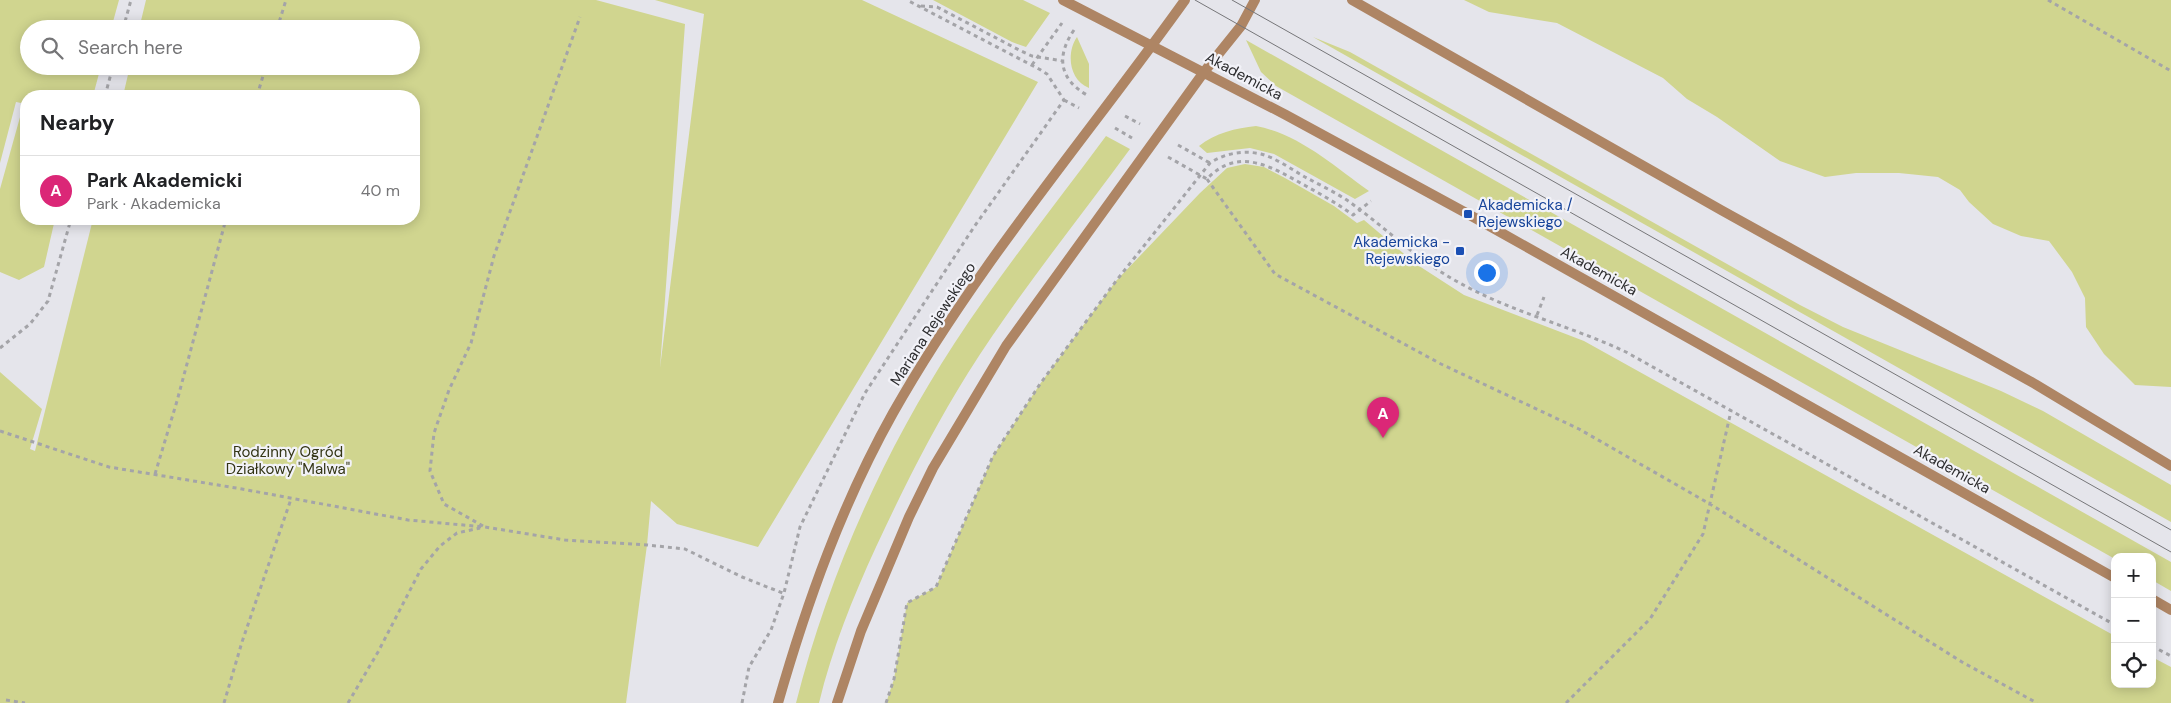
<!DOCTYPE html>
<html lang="en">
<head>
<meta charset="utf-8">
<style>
	:root { --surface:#fff; --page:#f6f6f6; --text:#202124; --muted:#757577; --line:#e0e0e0; --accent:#db2777 }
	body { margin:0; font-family:"DM Sans",sans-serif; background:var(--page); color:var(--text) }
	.controls { position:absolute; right:15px; bottom:15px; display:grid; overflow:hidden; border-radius:10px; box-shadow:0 2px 12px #0003 }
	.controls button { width:45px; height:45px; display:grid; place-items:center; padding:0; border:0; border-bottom:1px solid var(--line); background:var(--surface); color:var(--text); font:25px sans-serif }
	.you { position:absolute; left:1486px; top:272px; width:18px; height:18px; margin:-12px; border:4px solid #fff; border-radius:50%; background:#1a73e8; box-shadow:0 0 0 8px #1a73e833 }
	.badge { display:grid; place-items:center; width:32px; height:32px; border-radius:50%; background:var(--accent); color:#fff; font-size:16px; font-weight:700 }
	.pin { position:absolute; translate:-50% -41px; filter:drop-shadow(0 1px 2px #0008) }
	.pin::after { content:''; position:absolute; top:26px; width:18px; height:15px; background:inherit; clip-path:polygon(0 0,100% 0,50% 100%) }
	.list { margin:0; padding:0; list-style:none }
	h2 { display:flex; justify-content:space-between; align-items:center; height:65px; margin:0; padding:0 20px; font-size:21px }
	h2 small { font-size:16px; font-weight:400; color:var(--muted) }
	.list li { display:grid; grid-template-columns:32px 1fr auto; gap:15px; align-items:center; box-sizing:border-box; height:70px; padding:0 20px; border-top:1px solid var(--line) }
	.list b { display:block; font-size:19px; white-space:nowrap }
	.list p { margin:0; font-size:16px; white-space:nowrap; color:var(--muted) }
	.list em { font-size:16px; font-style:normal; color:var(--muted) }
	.icon { flex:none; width:28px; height:28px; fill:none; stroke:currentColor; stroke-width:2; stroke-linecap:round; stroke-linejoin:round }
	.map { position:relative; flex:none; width:2171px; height:703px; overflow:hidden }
	.search { position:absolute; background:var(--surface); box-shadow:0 2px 12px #0003; left:20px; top:20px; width:400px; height:55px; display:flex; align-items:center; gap:12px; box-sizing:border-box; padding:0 18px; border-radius:28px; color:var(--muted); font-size:19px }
	.panel { position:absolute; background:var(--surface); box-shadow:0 2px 12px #0003; left:20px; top:90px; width:400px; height:135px; border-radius:20px }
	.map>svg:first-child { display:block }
</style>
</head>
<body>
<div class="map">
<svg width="2171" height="703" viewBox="0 0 2171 703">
	<rect width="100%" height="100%" fill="#e5e5eb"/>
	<path fill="#d0d58f" d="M0 0H119L111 29H29V66H101L93 96H26V104L16 102 0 163Z
		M146 0H596L685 24 660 368 704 14 655 0H862L1038 82 758 547 677 524 651 501 647 545 626 703H0V372L42 409 30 449 35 451 93 219H414V96H123L130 66H411V29H139Z
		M933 0H1023L1050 13 1026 47 1012 42Z
		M1464 0H2171V387L2135 385 2104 354 2086 327 2085 298 2072 272 2049 241 2021 236 1993 224 1969 202 1960 190 1938 177 1899 173H1856L1825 177 1780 161 1717 117 1687 99 1663 78 1557 23 1489 12Z
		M1077 37 1089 64V88C1069 80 1066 53 1077 37Z
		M1313 37 1350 52 1800 305 1843 327 2001 391 2043 411 2171 485V522Z
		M1246 40 2171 562V591L2152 580V557H2115V559L1276 86 1261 72Z
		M22 110 26 111V219H55L44 267 19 280 0 272V189Z
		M1256 126C1299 134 1334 166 1369 191L1355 199 1274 154 1250 148 1207 153 1199 146C1215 133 1236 128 1256 126Z
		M1106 136 1130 149C1076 223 1017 295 968 373 933 429 904 487 876 547 853 597 832 649 819 703H796C828 577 883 453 954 344 1001 272 1055 205 1106 136Z
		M1245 164 1264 167 1285 178 1334 206 1357 223 1364 220 1416 264 1464 295 1584 341 2115 636V684H2152V657L2171 667V703H886L894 679 907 603 936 587 993 456 1040 384 1116 281 1200 193 1227 168Z"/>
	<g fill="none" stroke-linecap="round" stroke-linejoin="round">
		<path stroke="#a4a4a8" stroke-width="3" stroke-dasharray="4 4" stroke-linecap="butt" d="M2048 0 2171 71
			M921 6 937 7 1021 51 1032 56 1063 61
			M123 29 131 0
			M277 29 286 0
			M1074 30C1056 56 1059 79 1087 95
			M1032 65 1062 23
			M105 96 113 66
			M257 96 266 66
			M1064 100 1079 108
			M1125 116 1140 124
			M1115 128 1132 138
			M1178 145 1210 163
			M1168 157 1207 179C1239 145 1273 168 1306 186 1322 195 1338 204 1353 215L1371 201
			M1207 179 1275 274 1441 364 1579 429 1710 504 1962 662 2037 703
			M1537 315 1544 297
			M0 348 30 324 48 301 71 219
			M0 431 109 467 242 489 408 520 485 527 565 540 647 545 685 549 742 577 785 594
			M155 474 177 401 226 219
			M483 526 444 504 430 471 434 433 449 390 471 343 494 256 580 17
			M2152 646 2171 656
			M6 700 25 703
			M224 703 242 642 291 499
			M348 703 378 652 421 569 440 546 457 533 480 528
			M742 703 749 667 771 630 784 593 800 527 865 393 974 227 1064 100 1047 74 1039 69 907 0
			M886 703 894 679 907 603 936 587 993 456 1040 384 1116 281 1210 163C1225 153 1244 150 1261 154 1276 158 1291 169 1305 177 1320 185 1337 193 1351 203 1387 229 1419 261 1458 282 1511 312 1571 326 1626 352L2115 625
			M1566 703 1650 619 1703 534 1731 411"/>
		<path stroke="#ae8564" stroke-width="10" d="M1063 0 1286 115 1468 214 2115 578
			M1352 0 1721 210 2035 384 2171 466
			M2152 599 2171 610
			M778 703C807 602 842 504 893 413 976 266 1087 137 1185 0
			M837 703 861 631 909 517 933 468 1006 346 1204 72 1241 26 1255 0"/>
		<path stroke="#767679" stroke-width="1" d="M1195 0 2171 552
			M1232 0 2171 530"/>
	</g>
	<g fill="#1a4fb4" stroke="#f2f2f8" stroke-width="2">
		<rect x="1463" y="209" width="10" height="10" rx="2.5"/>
		<rect x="1455" y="246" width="10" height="10" rx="2.5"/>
	</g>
	<g text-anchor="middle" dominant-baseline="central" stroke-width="4.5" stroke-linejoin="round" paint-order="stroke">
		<g font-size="15" fill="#2c2c2e" stroke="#f2f2f8">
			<text transform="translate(1244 76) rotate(28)">Akademicka</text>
			<text transform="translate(1599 271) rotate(29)">Akademicka</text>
			<text transform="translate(933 324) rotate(-57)">Mariana Rejewskiego</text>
			<text transform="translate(1952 469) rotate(29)">Akademicka</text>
		</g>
		<g font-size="15" fill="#164399" stroke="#f2f2f8" text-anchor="start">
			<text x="1478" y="205">Akademicka /<tspan x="1478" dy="17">Rejewskiego</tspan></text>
			<text x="1450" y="242" text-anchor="end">Akademicka -<tspan x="1450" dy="17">Rejewskiego</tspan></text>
		</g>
		<g font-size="15" fill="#333515" stroke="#f2f2f8">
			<text x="288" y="452">Rodzinny Ogród<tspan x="288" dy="17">Działkowy "Malwa"</tspan></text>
		</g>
	</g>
</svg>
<div class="controls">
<button>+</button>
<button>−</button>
<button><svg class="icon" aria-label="locate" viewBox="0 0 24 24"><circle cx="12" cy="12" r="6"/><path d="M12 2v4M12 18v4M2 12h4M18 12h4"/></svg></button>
</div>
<div class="you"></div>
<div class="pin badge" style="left:1383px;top:438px">A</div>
<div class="search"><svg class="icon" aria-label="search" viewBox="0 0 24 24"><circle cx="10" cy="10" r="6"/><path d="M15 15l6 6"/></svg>Search here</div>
<section class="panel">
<h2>Nearby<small></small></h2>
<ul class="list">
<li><span class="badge">A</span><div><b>Park Akademicki</b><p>Park · Akademicka</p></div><em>40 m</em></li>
</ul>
</section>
</div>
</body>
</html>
